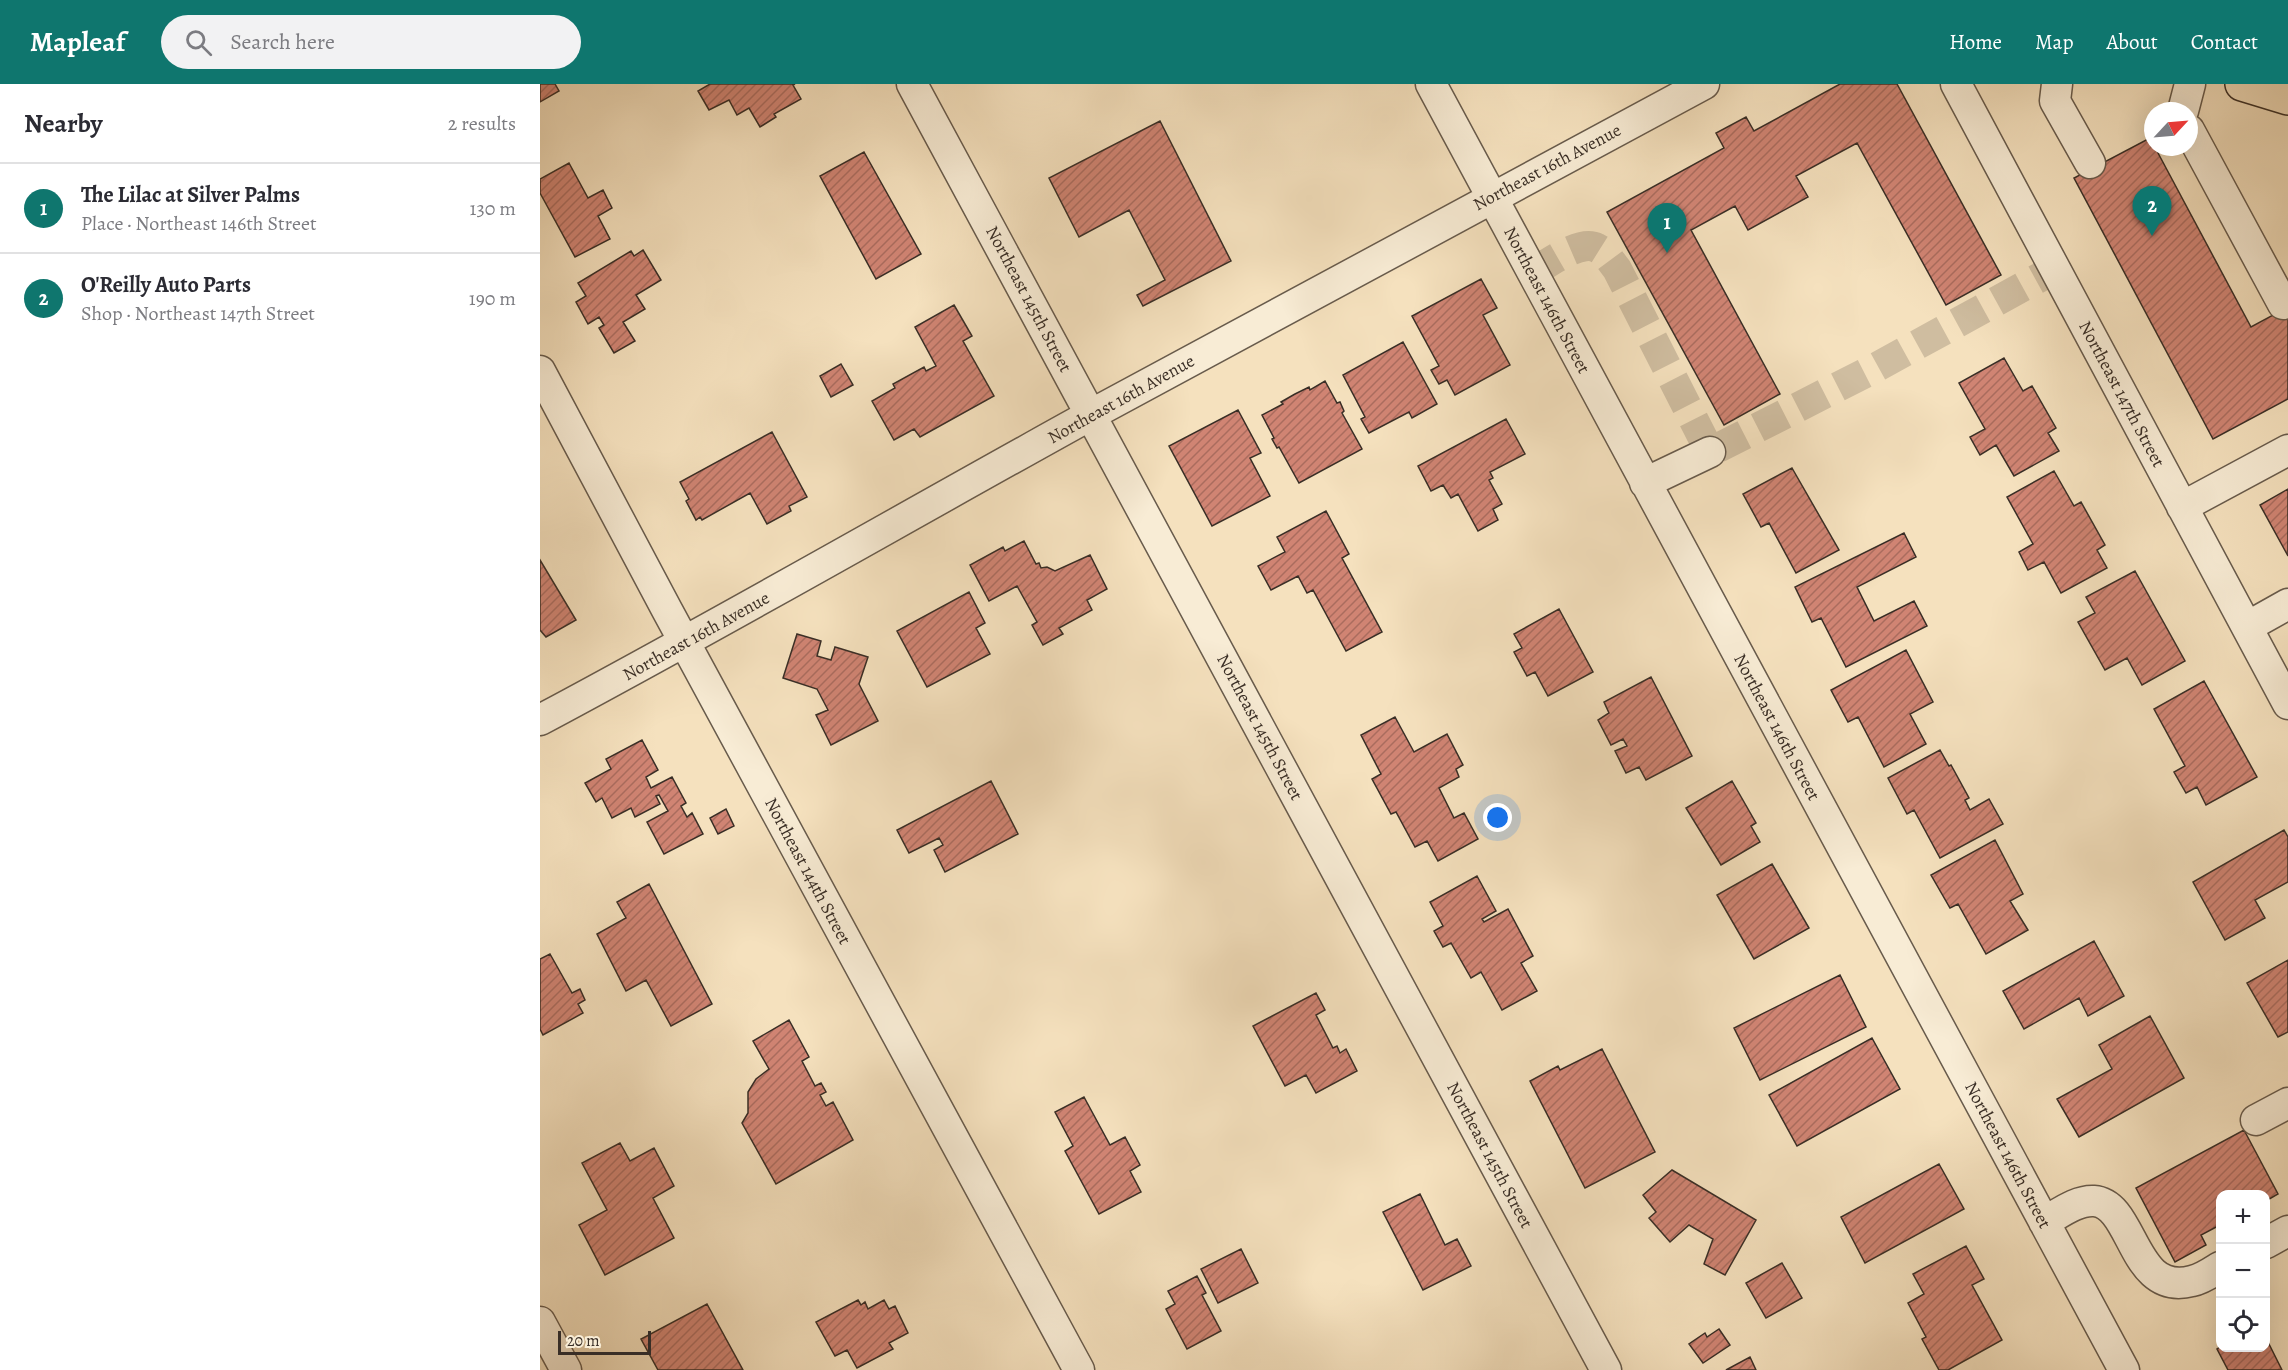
<!DOCTYPE html>
<html lang="en">
<head>
<meta charset="utf-8">
<style>
	:root { --surface:#fff; --page:#f2f2f3; --text:#2b2b33; --muted:#7c7c81; --line:#e1e1e2; --accent:#0f766e }
	body { margin:0; font-family:Alegreya,serif; background:var(--page); color:var(--text) }
	.controls { position:absolute; right:18px; bottom:18px; display:grid; overflow:hidden; border-radius:12px; box-shadow:0 6px 24px #0002 }
	.controls button { width:54px; height:54px; display:grid; place-items:center; padding:0; border:0; border-bottom:2px solid var(--line); background:var(--surface); color:var(--text); font:30px sans-serif }
	.compass { position:absolute; left:1604px; top:18px; width:54px; height:54px; border-radius:50%; background:var(--surface); box-shadow:0 6px 24px #0002; rotate:64deg }
	.scale { position:absolute; left:18px; bottom:15px; width:93px; box-sizing:border-box; padding-left:6px; border:3px solid #392e26; border-top:0; font-size:16px; line-height:21px; white-space:nowrap; color:#392e26; -webkit-text-stroke:4px #f8ecd5; paint-order:stroke }
	.you { position:absolute; left:958px; top:734px; width:21px; height:21px; margin:-15px; border:4px solid #fff; border-radius:50%; background:#1a73e8; box-shadow:0 0 0 9px #1a73e833 }
	.badge { display:grid; place-items:center; width:39px; height:39px; border-radius:50%; background:var(--accent); color:#fff; font-size:20px; font-weight:700 }
	.pin { position:absolute; translate:-50% -50px; filter:drop-shadow(0 2px 3px #0008) }
	.pin::after { content:''; position:absolute; top:32px; width:21px; height:18px; background:inherit; clip-path:polygon(0 0,100% 0,50% 100%) }
	.list { margin:0; padding:0; list-style:none }
	h2 { display:flex; justify-content:space-between; align-items:center; height:78px; margin:0; padding:0 24px; font-size:26px }
	h2 small { font-size:20px; font-weight:400; color:var(--muted) }
	.list li { display:grid; grid-template-columns:39px 1fr auto; gap:18px; align-items:center; box-sizing:border-box; height:90px; padding:0 24px; border-top:2px solid var(--line) }
	.list b { display:block; font-size:22px; white-space:nowrap }
	.list p { margin:0; font-size:20px; white-space:nowrap; color:var(--muted) }
	.list em { font-size:20px; font-style:normal; color:var(--muted) }
	.icon { flex:none; width:33px; height:33px; fill:none; stroke:currentColor; stroke-width:2; stroke-linecap:round; stroke-linejoin:round }
	.map { position:relative; flex:none; width:1748px; height:1286px; overflow:hidden }
	header { display:flex; align-items:center; gap:36px; box-sizing:border-box; height:84px; padding:0 30px; background:var(--accent); color:#fff }
	header strong { font-size:28px }
	nav { display:flex; gap:33px; margin-inline-start:auto; font-size:21px }
	.search { width:420px; height:54px; background:var(--page); display:flex; align-items:center; gap:15px; box-sizing:border-box; padding:0 21px; border-radius:33px; color:var(--muted); font-size:22px }
	main { display:flex }
	aside { flex:1; background:var(--surface) }
	.map>svg:first-child { display:block }
</style>
</head>
<body>
<header>
<strong>Mapleaf</strong>
<div class="search"><svg class="icon" aria-label="search" viewBox="0 0 24 24"><circle cx="10" cy="10" r="6"/><path d="M15 15l6 6"/></svg>Search here</div>
<nav><a>Home</a><a>Map</a><a>About</a><a>Contact</a></nav>
</header>
<main>
<aside>
<h2>Nearby<small>2 results</small></h2>
<ul class="list">
<li><span class="badge">1</span><div><b>The Lilac at Silver Palms</b><p>Place · Northeast 146th Street</p></div><em>130 m</em></li>
<li><span class="badge">2</span><div><b>O'Reilly Auto Parts</b><p>Shop · Northeast 147th Street</p></div><em>190 m</em></li>
</ul>
</aside>
<div class="map">
<svg width="1748" height="1286" viewBox="0 0 1748 1286">
	<defs>
		<pattern id="building-hatch" width="6" height="6" patternUnits="userSpaceOnUse" patternTransform="scale(1.5)"><rect width="6" height="6" fill="#d08473"/><path d="M-1 1l2-2M0 6l6-6M5 7l2-2" fill="none" stroke="#aa6c5e"/></pattern>
	</defs>
	<rect width="100%" height="100%" fill="#f5e1be"/>
	<filter id="stains"><feTurbulence type="fractalNoise" baseFrequency=".00333" numOctaves="4"/><feColorMatrix values="0 0 0 0 .2 0 0 0 0 .09 0 0 0 0 .02 0 0 0 .5 -.17"/></filter>
	<radialGradient id="worn" r=".72"><stop offset=".6" stop-color="#630" stop-opacity="0"/><stop offset="1" stop-color="#630" stop-opacity=".3"/></radialGradient>
	<path fill="url(#building-hatch)" stroke="#392e26" stroke-width="1.5" d="M0 0H15L19 7 0 18Z
		M170 0H255L253 1 261 15 234 30 236 33 220 43 209 24 197 31 189 16 169 26 158 7Z
		M1300 0H1357L1461 191 1406 221 1317 59 1256 92 1268 113 1208 146 1195 122 1151 146 1240 310 1184 341 1067 128 1184 64 1176 49 1206 33 1214 47Z
		M620 37 691 177 603 222 597 211 625 196 589 126 539 153 509 94Z
		M1610 54 1711 243 1748 223V315L1673 355 1534 94Z
		M324 68 381 170 336 195 280 92Z
		M29 79 48 114 63 106 72 124 58 132 70 155 35 173 0 109V95Z
		M103 166 121 196 96 211 105 225 83 238 95 257 74 269 59 244 64 241 59 233 48 240 36 218 46 212 38 199 91 167 94 172Z
		M941 195 957 224 943 231 970 281 915 311 907 296 899 300 891 286 899 282 872 232Z
		M414 221 432 252 423 257 454 312 380 353 374 345 354 356 332 317 355 304 353 300 384 283 386 287 396 282 375 243Z
		M863 258 897 320 872 334 869 328 829 349 821 335 825 333 803 291Z
		M1464 274 1483 307 1492 302 1516 344 1508 349 1519 367 1474 392 1456 361 1440 371 1430 353 1445 345 1419 299Z
		M301 280 313 301 291 313 280 292Z
		M785 297 797 319 800 318 804 327 802 329 822 365 759 399 739 363 737 364 732 355 734 354 722 331 743 320 741 318 755 310 769 303 770 306Z
		M698 326 721 369 710 374 730 412 672 442 629 362Z
		M966 335 985 370 950 388 953 394 949 396 962 420 953 425 958 436 938 447 918 410 911 414 903 401 891 407 878 382Z
		M232 348 267 413 249 422 251 427 227 440 210 409 162 436 160 433 156 436 146 417 149 415 140 398Z
		M1252 384 1299 466 1256 489 1229 439 1221 443 1203 410Z
		M1514 387 1534 422 1541 418 1565 461 1557 466 1567 484 1521 509 1504 478 1488 486 1479 468 1493 460 1467 413Z
		M1748 405V472L1720 421Z
		M786 427 809 470 802 474 842 548 806 567 773 506 767 509 758 492 731 506 718 482 745 468 737 453Z
		M1364 449 1376 473 1317 503 1334 537 1374 517 1387 542 1306 583 1281 534 1272 538 1255 503Z
		M484 457 496 480 499 479 501 484 507 483 515 487 550 471 567 505 547 516 552 526 519 544 523 550 503 561 492 541 497 538 477 502 449 517 430 481 463 463 465 467Z
		M0 476 36 536 6 553 0 546Z
		M1595 487 1645 577 1602 601 1587 574 1565 586 1538 538 1555 529 1546 513Z
		M429 508 445 539 436 544 450 570 387 603 357 547Z
		M1019 525 1053 588 1008 612 995 588 987 592 974 568 982 564 974 550Z
		M257 550 281 557 277 572 291 576 295 563 328 573 319 600 338 637 291 661 276 631 288 626 277 605 243 594Z
		M1366 566 1393 618 1370 630 1386 660 1344 683 1318 633 1308 638 1291 606Z
		M1111 593 1152 672 1106 696 1099 683 1086 689 1075 667 1087 662 1083 655 1071 661 1058 636 1069 629 1064 618Z
		M1664 597 1717 693 1666 721 1657 703 1646 709 1634 688 1645 682 1614 625Z
		M855 633 874 668 907 650 923 681 916 685 919 693 899 704 914 734 924 729 938 755 898 777 887 757 875 763 856 728 851 730 832 695 841 690 821 651Z
		M102 656 118 686 106 693 111 704 132 693 146 719 141 722 147 733 152 729 163 750 124 770 107 738 128 727 119 711 116 712 120 720 95 733 91 724 72 734 62 714 56 718 45 699 71 685 66 675Z
		M1400 666 1409 682 1411 681 1429 714 1425 716 1430 726 1449 715 1463 740 1400 774 1374 726 1367 730 1348 694Z
		M451 697 478 750 405 788 394 766 403 761 399 754 369 769 357 746Z
		M1192 697 1216 739 1211 742 1220 758 1181 781 1146 724Z
		M186 725 194 742 178 750 170 734Z
		M1744 746 1748 753V798L1715 816 1725 834 1685 856 1653 798Z
		M1455 756 1483 810 1470 817 1488 846 1446 870 1418 820 1410 824 1391 791Z
		M1232 780 1269 844 1214 875 1177 811Z
		M937 792 956 827 942 835 944 838 968 825 993 872 981 879 997 907 962 926 941 888 931 894 911 859 903 863 894 847 903 842 890 818Z
		M109 800 172 920 131 942 106 896 86 907 57 850 86 834 77 818Z
		M1554 857 1584 912 1548 932 1539 914 1484 945 1463 907Z
		M10 870 32 909 40 905 45 916 38 920 43 929 3 951 0 945V875Z
		M1748 876V948L1738 953 1707 899Z
		M1300 891 1326 943 1220 996 1194 944Z
		M776 909 785 926 776 931 793 964 797 962 800 969 806 965 817 987 776 1009 766 991 745 1002 713 942Z
		M1610 932 1644 994 1539 1053 1517 1015 1572 985 1559 961Z
		M249 936 269 973 262 977 275 1002 281 999 286 1008 280 1011 286 1022 293 1018 313 1056 236 1100 202 1039 208 1029V1008L216 995 229 985 213 957Z
		M1332 954 1360 1005 1257 1062 1229 1011Z
		M1062 965 1115 1068 1045 1104 990 997 1018 982 1020 986Z
		M544 1013 570 1061 585 1053 600 1081 590 1087 601 1108 559 1130 525 1067 533 1062 515 1028Z
		M1704 1046 1738 1110 1726 1117V1110H1680V1141L1661 1151 1666 1161 1635 1178 1596 1104Z
		M80 1059 90 1077 114 1064 134 1102 113 1114 134 1154 65 1191 39 1141 67 1126 42 1079Z
		M1399 1080 1424 1125 1325 1179 1301 1133Z
		M1132 1086 1216 1136 1185 1191 1164 1180 1173 1155 1149 1141 1130 1158 1109 1134 1116 1128 1103 1111Z
		M880 1110 905 1161 917 1155 931 1182 883 1206 843 1128Z
		M1426 1162 1444 1195 1432 1201 1462 1256 1408 1286H1399L1382 1255 1386 1253 1368 1219 1384 1210 1373 1190Z
		M701 1165 718 1199 678 1219 661 1185Z
		M1242 1179 1262 1214 1226 1234 1206 1199Z
		M657 1192 666 1209 662 1211 681 1247 647 1265 626 1225 635 1220 628 1207Z
		M318 1216 321 1221 325 1218 328 1225 344 1216 349 1225 355 1222 368 1249 349 1259 353 1265 317 1284 307 1266 295 1272 276 1238Z
		M167 1220 203 1286H118L101 1255Z
		M1179 1245 1190 1261 1163 1279 1149 1260 1165 1249 1167 1253Z
		M1726 1254 1742 1286H1688L1677 1265 1680 1263 1726 1264Z
		M1210 1273 1216 1286H1186Z"/>
	<g fill="none" stroke-linecap="round" stroke-linejoin="round">
		<path stroke="#cfbda0" stroke-width="30" stroke-dasharray="30 15" stroke-linecap="butt" d="M992 189C1008 180 1040 155 1057 164 1066 168 1071 178 1077 185L1170 368 1335 284 1515 185"/>
		<g stroke="#685b4c" stroke-width="33">
			<path id="minor" d="M372 0 1066 1286
				M891 0 1584 1286
				M1416 0 1748 620
				M1517 0 1515 17 1550 79
				M1643 27 1650 0
				M1649 46 1743 220
				M0 287 127 526 539 1286
				M1105 399 1170 368
				M1642 423 1748 366
				M1707 543 1748 520
				M0 636C186 537 369 431 554 329 757 218 960 108 1164 0
				M1716 1036 1748 1019
				M1504 1138C1519 1130 1536 1116 1554 1117 1595 1120 1591 1213 1652 1197 1662 1195 1672 1188 1680 1183
				M1726 1159 1748 1147
				M0 1238 26 1286"/>
		</g>
		<g stroke="#392e26" stroke-width="36">
			<path id="major" d="M1702 0 1748 14"/>
		</g>
		<use href="#minor" stroke="#f8ecd5" stroke-width="30"/>
		<use href="#major" stroke="#f5e1be" stroke-width="33"/>
	</g>
	<g text-anchor="middle" dominant-baseline="central" stroke-width="4.5" stroke-linejoin="round" paint-order="stroke">
		<g font-size="18" fill="#392e26" stroke="#f8ecd5">
			<text transform="translate(1007 83) rotate(-28)">Northeast 16th Avenue</text>
			<text transform="translate(489 215) rotate(62)">Northeast 145th Street</text>
			<text transform="translate(1007 216) rotate(62)">Northeast 146th Street</text>
			<text transform="translate(1582 310) rotate(62)">Northeast 147th Street</text>
			<text transform="translate(581 315) rotate(-29)">Northeast 16th Avenue</text>
			<text transform="translate(156 552) rotate(-29)">Northeast 16th Avenue</text>
			<text transform="translate(720 643) rotate(62)">Northeast 145th Street</text>
			<text transform="translate(1237 643) rotate(62)">Northeast 146th Street</text>
			<text transform="translate(268 787) rotate(62)">Northeast 144th Street</text>
			<text transform="translate(950 1071) rotate(62)">Northeast 145th Street</text>
			<text transform="translate(1468 1071) rotate(62)">Northeast 146th Street</text>
		</g>
	</g>
	<rect width="100%" height="100%" filter="url(#stains)"/>
	<rect width="100%" height="100%" fill="url(#worn)"/>
</svg>
<div class="controls">
<button>+</button>
<button>−</button>
<button><svg class="icon" aria-label="locate" viewBox="0 0 24 24"><circle cx="12" cy="12" r="6"/><path d="M12 2v4M12 18v4M2 12h4M18 12h4"/></svg></button>
</div>
<svg class="compass" viewBox="-18 -18 36 36"><path d="M0-13l5 13h-10z" fill="#e53935"/><path d="M0 13l5-13h-10z" fill="#7c7c81"/></svg>
<div class="scale">20 m</div>
<div class="you"></div>
<div class="pin badge" style="left:1127px;top:169px">1</div>
<div class="pin badge" style="left:1612px;top:152px">2</div>
</div>
</main>
</body>
</html>
